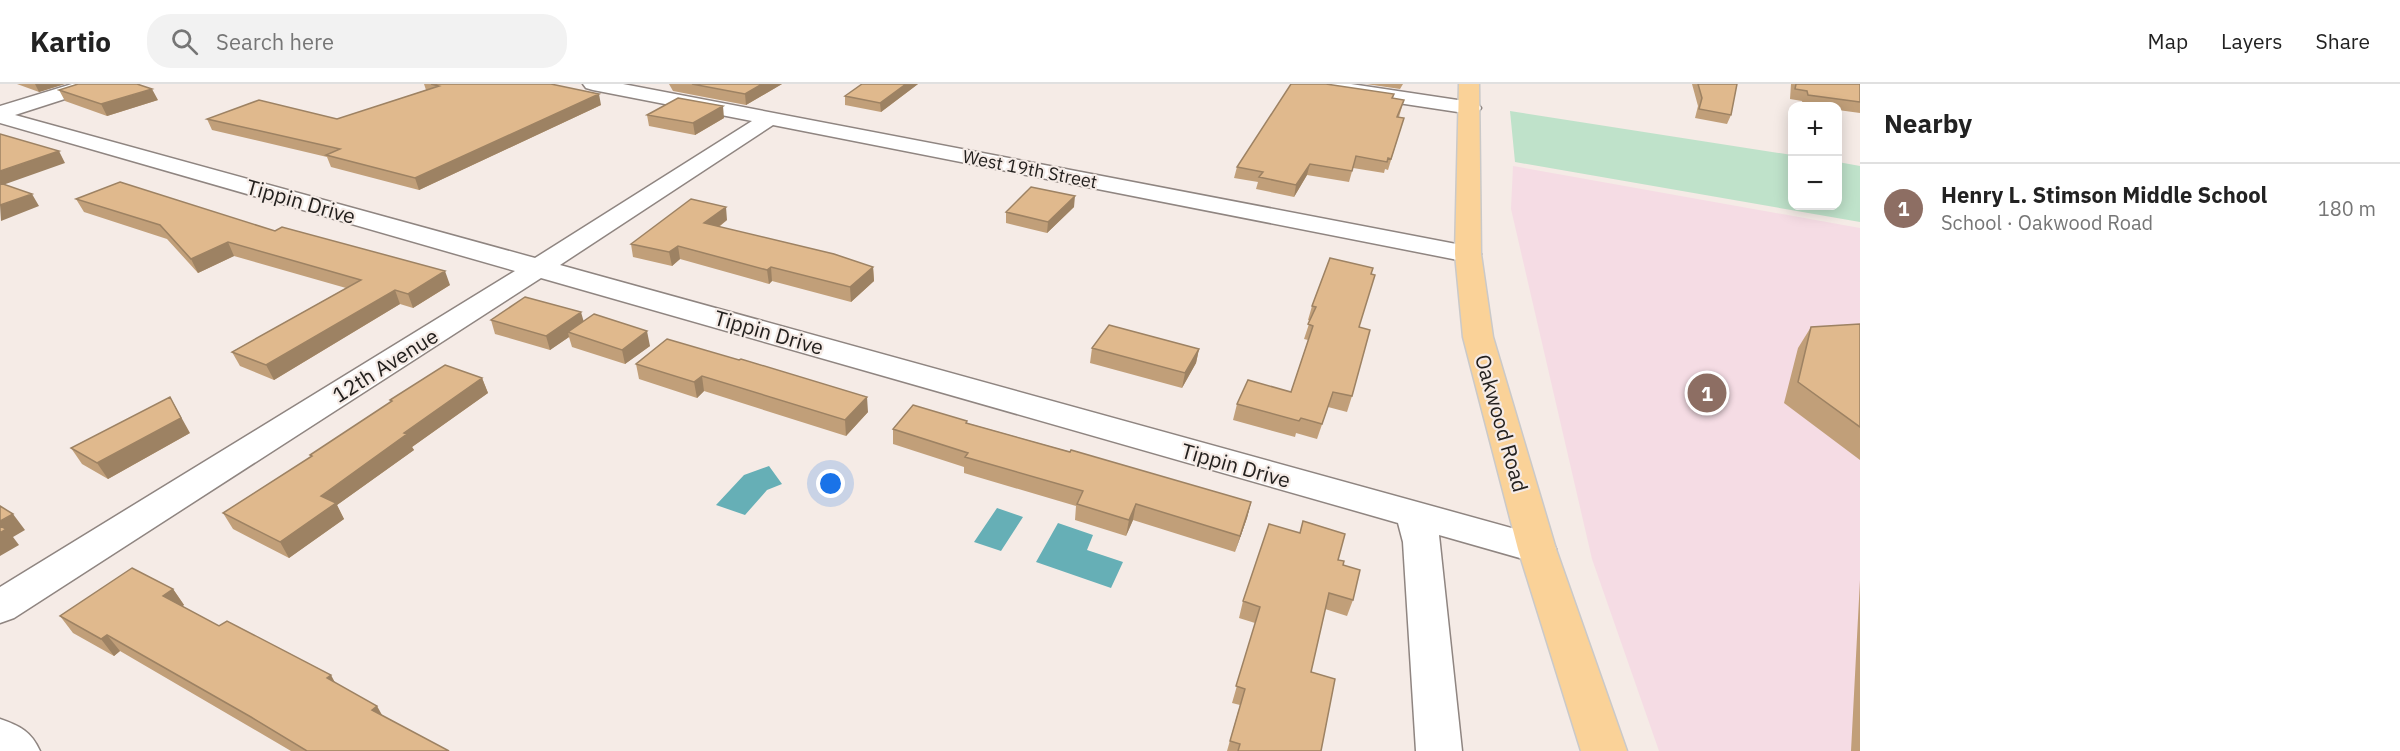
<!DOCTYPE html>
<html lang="en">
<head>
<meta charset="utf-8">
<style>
	:root { --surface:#fff; --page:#f2f2f2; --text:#222; --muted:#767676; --line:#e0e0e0; --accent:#806e0a }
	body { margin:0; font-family:"IBM Plex Sans",sans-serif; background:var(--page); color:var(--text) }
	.controls { position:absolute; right:18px; top:18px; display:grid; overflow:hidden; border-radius:12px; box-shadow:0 3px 15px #0003 }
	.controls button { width:54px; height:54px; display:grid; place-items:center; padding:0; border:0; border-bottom:2px solid var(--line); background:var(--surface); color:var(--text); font:30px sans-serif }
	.you { position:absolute; left:831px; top:400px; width:21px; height:21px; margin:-15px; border:4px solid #fff; border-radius:50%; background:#1a73e8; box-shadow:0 0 0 9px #1a73e833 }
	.badge { display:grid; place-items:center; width:39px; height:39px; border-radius:50%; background:var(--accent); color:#fff; font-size:20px; font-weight:700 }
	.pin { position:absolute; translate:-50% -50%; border:3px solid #fff; box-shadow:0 2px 6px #0006 }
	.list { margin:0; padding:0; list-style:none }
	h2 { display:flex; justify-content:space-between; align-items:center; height:78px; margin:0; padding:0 24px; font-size:26px }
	h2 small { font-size:20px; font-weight:400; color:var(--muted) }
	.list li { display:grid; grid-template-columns:39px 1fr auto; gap:18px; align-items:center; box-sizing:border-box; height:90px; padding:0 24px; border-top:2px solid var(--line) }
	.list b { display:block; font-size:22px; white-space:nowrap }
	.list p { margin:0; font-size:20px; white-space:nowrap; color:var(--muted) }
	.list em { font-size:20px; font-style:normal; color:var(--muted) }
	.icon { flex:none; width:33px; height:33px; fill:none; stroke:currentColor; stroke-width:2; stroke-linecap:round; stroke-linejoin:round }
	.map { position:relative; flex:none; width:1860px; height:667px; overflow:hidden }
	header { display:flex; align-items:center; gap:36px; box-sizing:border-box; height:84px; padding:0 30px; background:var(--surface); border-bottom:2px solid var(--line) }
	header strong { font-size:28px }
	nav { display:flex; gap:33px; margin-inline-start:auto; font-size:21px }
	.search { width:420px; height:54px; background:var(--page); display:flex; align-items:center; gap:15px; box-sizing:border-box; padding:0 21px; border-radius:24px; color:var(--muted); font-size:22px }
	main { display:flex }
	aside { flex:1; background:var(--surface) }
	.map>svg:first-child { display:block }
</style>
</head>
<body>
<header>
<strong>Kartio</strong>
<div class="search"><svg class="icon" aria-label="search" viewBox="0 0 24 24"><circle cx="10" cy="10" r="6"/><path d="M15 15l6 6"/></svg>Search here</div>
<nav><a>Map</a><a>Layers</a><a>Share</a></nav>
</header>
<main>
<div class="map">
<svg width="1860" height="667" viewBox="0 0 1860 667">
	<rect width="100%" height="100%" fill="#f5ebe6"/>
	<path fill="#f5dce4" d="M1513 82 1860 144V667H1659L1592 475 1511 125Z"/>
	<path fill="#bfe2ca" d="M1510 27 1792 71V122H1838V78L1860 82V138L1515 78Z"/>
	<path fill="#66afb6" d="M769 382 782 400 767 406 745 431 716 421 744 391Z
		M997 424 1023 433 1001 467 974 458Z
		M1058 439 1093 451 1087 466 1123 478 1111 504 1036 478Z"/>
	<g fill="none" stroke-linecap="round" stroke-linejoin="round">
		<g stroke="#8f8581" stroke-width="3">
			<path id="minor" d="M72 0H102L99 4 15 31 535 174 752 37 593 6 586 4 583 0H623L1477 164 1481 170 1477 176 1468 178 773 41 560 181 1537 451 1551 455 1556 465 1551 475 1537 479 1439 451 1462 667H1416L1403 458 1398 439 541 194 14 534 0 539V503L515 187 0 39V22Z
				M1302 0H1351L1471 18 1478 20 1481 24 1478 28 1471 30 1312 6 1305 4Z
				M0 635C20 642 31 647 40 667H0Z"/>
		</g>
		<g stroke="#cac9c9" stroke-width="3">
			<path id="major" d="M1459 0H1479L1481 170 1493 253 1556 465 1627 667H1581L1518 465 1463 253 1455 170Z"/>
		</g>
		<use href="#minor" fill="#fff" fill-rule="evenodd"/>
		<use href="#major" fill="#fad298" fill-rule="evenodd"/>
	</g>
	<path fill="#c19f79" d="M17 0H65L39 8Z
		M424 0H551L601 21 419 106 331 83 327 73 212 46 207 35H337L426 6Z
		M669 0H782L746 21 673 7Z
		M918 0 881 28 845 21V12Z
		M1366 0H1403L1400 5Z
		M1692 0H1737L1731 31 1727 40 1695 34 1698 22Z
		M1791 0H1860V29L1838 26V22H1815L1803 21 1802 17 1790 15Z
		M59 6 158 16 107 32 65 17Z
		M1394 10 1393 14 1404 16 1399 33 1404 34 1388 86 1385 85 1384 89 1353 84 1349 98 1307 91 1294 113 1256 105 1258 98 1234 94 1237 83Z
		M647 31 724 34 695 51 649 42Z
		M76 115 450 201 413 224 400 220 274 296 240 282 232 268 346 204 234 172 198 189 167 155 84 128Z
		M1074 123 1047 149 1006 139V128Z
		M727 136 719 143 873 183 874 197 851 218 772 197 769 200 680 175 672 182 633 173 631 160Z
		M1330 174 1359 243 1352 312 1347 328 1328 323 1317 355 1296 349 1295 353 1233 336 1237 320 1291 308 1308 256 1304 255 1310 237 1308 236 1312 222Z
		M491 236 584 237 650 262 625 280 572 263 569 253 550 266 495 250Z
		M1860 240V376L1784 319 1798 264 1811 243Z
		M667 255 868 328 846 352 704 307 697 314 639 295 636 280Z
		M1092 264 1199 265 1196 279 1182 304 1090 279Z
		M482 294 488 309 412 363 414 366 337 421 344 435 289 474 233 445 223 429 311 373 310 371 391 318 390 316Z
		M967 337V339L1251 418 1247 434 1235 468 1133 436 1126 452 1075 436 1076 422 964 389V383L893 360V345Z
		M190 349 108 395 82 380 71 364Z
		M1338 476 1343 481 1353 516 1347 532 1325 525 1311 588 1321 667H1227L1240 621 1232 619 1255 539 1239 534 1243 517Z
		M1860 496V667H1851Z
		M173 505 184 521 182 522 219 542 335 599 382 632 449 667H291L120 567 114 572 73 549 60 532Z"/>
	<path fill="#9d8263" d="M35 0H65L39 8Z
		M762 0H782L746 21 745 10Z
		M906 0H918L881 28 880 19Z
		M152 5 158 16 107 32 101 20Z
		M599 10 601 21 419 106 415 94Z
		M723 22 724 34 695 51 693 39Z
		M59 67 65 79 0 102V87Z
		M1310 80 1307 91 1294 113 1296 101Z
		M32 110 39 122 1 137 0 121Z
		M1075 112 1074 123 1047 149 1048 138Z
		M726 123 727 136 706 152 704 139Z
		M228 158 234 172 198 189 191 175Z
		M678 162 680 175 672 182 669 168Z
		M771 183 772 197 769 200 767 186Z
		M873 183 874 197 851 218 850 203Z
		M445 187 450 201 413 224 408 210Z
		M395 206 400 220 274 296 266 281Z
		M581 228 585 242 568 248 569 253 550 266 546 252Z
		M647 247 650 262 625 280 622 266Z
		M1199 265 1196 279 1182 304 1185 289Z
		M702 292 704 307 697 314 694 298Z
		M482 294 488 309 412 363 414 366 337 421 344 435 289 474 280 458 321 412 404 349Z
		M170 313 190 349 108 395 97 379Z
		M867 313 868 328 846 352 845 336Z
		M1251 418 1247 434 1235 468 1240 452Z
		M1136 420 1133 436 1126 452 1129 436Z
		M13 430 25 446 13 453 19 461 0 472V437Z
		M173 505 184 521 174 528 163 512Z
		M107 551 120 567 114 572 101 555Z
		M331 591 340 608 327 594Z
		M377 622 386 638 372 626Z"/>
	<path fill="#e0b98d" stroke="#9d8263" stroke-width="1.5" d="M78 0H137L152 5 101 20 59 6Z
		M431 0H551L599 10 415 94 326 71 340 65 207 35 259 16 337 35 439 2Z
		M692 0H762L745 10Z
		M862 0H906L880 19 845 12Z
		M1291 0H1326L1394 10 1392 14 1404 16 1397 33 1404 34 1391 75 1388 74 1387 78 1356 72 1352 87 1310 80 1296 101 1259 93 1263 88 1237 83Z
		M1698 0H1737L1731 31 1699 25 1702 14Z
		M1796 0H1860V18L1808 11 1807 7 1795 5Z
		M678 14 723 22 693 39 647 31Z
		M0 50 59 67 0 87Z
		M120 98 275 147 282 143 445 187 408 210 395 206 266 281 232 268 361 196 228 158 191 175 160 141 76 115Z
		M0 99 32 110 0 121Z
		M1031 103 1075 112 1048 138 1006 128Z
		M691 115 726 123 704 139 834 170 873 183 850 203 771 183 767 186 678 162 669 168 631 160Z
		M1330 174 1373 184 1371 190 1375 191 1359 243 1370 246 1352 312 1333 308 1322 340 1301 334 1299 337 1237 320 1248 296 1291 308 1313 242 1308 240 1316 223 1312 222Z
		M525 213 581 228 546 252 491 236Z
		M594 230 647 247 622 266 568 248Z
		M1860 240V343L1798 298 1811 243Z
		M1109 241 1199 265 1185 289 1092 264Z
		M667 255 739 276 741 275 867 313 845 336 702 292 694 298 636 280Z
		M445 281 482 294 404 349 407 350 321 412 336 419 280 458 223 429 312 372 310 371 392 317 390 316Z
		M170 313 181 334 97 379 71 364Z
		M913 321 967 337 966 339 1070 368 1071 366 1251 418 1240 452 1136 420 1129 436 1077 420 1083 407 965 373 968 369 893 345Z
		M0 422 13 430 0 437Z
		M1303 437 1345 450 1338 476 1344 477 1343 481 1360 486 1353 516 1329 509 1311 588 1335 595 1321 667H1238L1240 660 1230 657 1245 605 1236 602 1260 523 1243 517 1269 440 1300 449Z
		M0 442 6 445 0 449Z
		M132 484 173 505 163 512 219 542 227 537 331 591 327 594 377 622 372 626 449 667H307L251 633 107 551 101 555 60 532Z"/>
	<g text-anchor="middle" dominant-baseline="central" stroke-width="4.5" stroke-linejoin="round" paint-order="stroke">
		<g font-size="18" fill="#23201e" stroke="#f5ebe6">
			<text transform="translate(1030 85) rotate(11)">West 19th Street</text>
		</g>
		<g font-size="21" fill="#23201e" stroke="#f5ebe6">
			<text transform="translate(301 117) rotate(16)">Tippin Drive</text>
			<text transform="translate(769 248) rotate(16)">Tippin Drive</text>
			<text transform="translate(385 281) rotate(-32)">12th Avenue</text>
			<text transform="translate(1502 339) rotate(74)">Oakwood Road</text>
			<text transform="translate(1236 381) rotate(16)">Tippin Drive</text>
		</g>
	</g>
</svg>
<div class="controls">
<button>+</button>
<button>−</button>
</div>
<div class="you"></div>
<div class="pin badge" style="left:1707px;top:309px;background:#8d6e63">1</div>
</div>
<aside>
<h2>Nearby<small></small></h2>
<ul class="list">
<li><span class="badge" style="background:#8d6e63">1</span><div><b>Henry L. Stimson Middle School</b><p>School · Oakwood Road</p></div><em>180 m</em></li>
</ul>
</aside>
</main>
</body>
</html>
